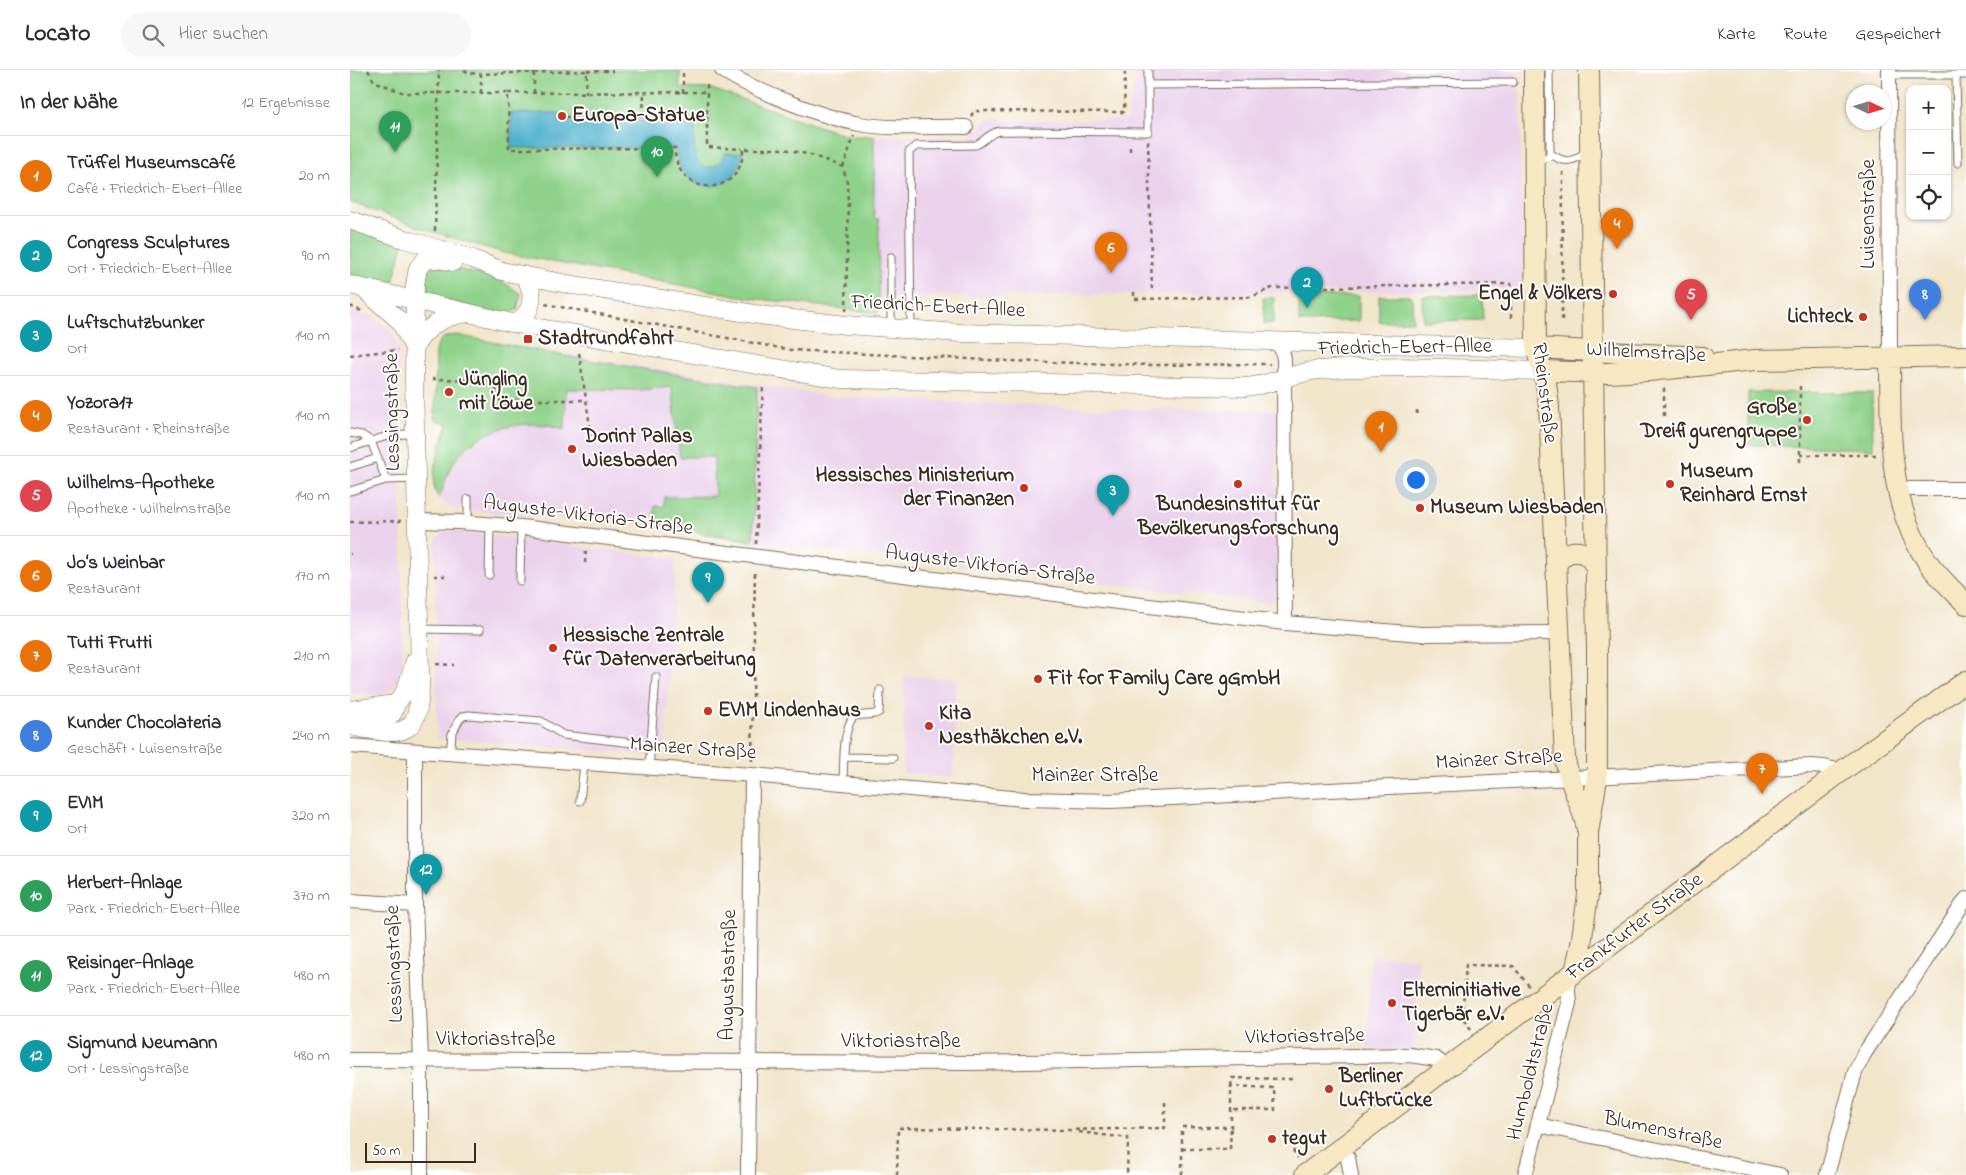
<!DOCTYPE html>
<html lang="de">
<head>
<meta charset="utf-8">
<style>
	:root { --surface:#fff; --page:#f7f7f7; --text:#2b2b33; --muted:#7c7c81; --line:#e1e1e2; --accent:#ea580c }
	body { margin:0; font-family:"Indie Flower",sans-serif; background:var(--page); color:var(--text) }
	.controls { position:absolute; right:15px; top:15px; display:grid; overflow:hidden; border-radius:10px; box-shadow:0 1px 4px #0004 }
	.controls button { width:45px; height:45px; display:grid; place-items:center; padding:0; border:0; border-bottom:1px solid var(--line); background:var(--surface); color:var(--text); font:25px sans-serif }
	.compass { position:absolute; left:1496px; top:15px; width:45px; height:45px; border-radius:50%; background:var(--surface); box-shadow:0 1px 4px #0004; rotate:94deg }
	.scale { position:absolute; left:15px; bottom:12px; width:111px; box-sizing:border-box; padding-left:5px; border:2px solid #3b2a1e; border-top:0; font-size:14px; line-height:18px; white-space:nowrap; color:#3b2a1e; -webkit-text-stroke:4px #fff; paint-order:stroke }
	.you { position:absolute; left:1065px; top:409px; width:18px; height:18px; margin:-12px; border:4px solid #fff; border-radius:50%; background:#1a73e8; box-shadow:0 0 0 8px #1a73e833 }
	.badge { display:grid; place-items:center; width:32px; height:32px; border-radius:50%; background:var(--accent); color:#fff; font-size:16px; font-weight:700 }
	.pin { position:absolute; translate:-50% -41px; filter:drop-shadow(0 1px 2px #0008) }
	.pin::after { content:''; position:absolute; top:26px; width:18px; height:15px; background:inherit; clip-path:polygon(0 0,100% 0,50% 100%) }
	.list { margin:0; padding:0; list-style:none }
	h2 { display:flex; justify-content:space-between; align-items:center; height:65px; margin:0; padding:0 20px; font-size:21px }
	h2 small { font-size:16px; font-weight:400; color:var(--muted) }
	.list li { display:grid; grid-template-columns:32px 1fr auto; gap:15px; align-items:center; box-sizing:border-box; height:80px; padding:0 20px; border-top:1px solid var(--line) }
	.list b { display:block; font-size:19px; white-space:nowrap }
	.list p { margin:0; font-size:16px; white-space:nowrap; color:var(--muted) }
	.list em { font-size:16px; font-style:normal; color:var(--muted) }
	.icon { flex:none; width:28px; height:28px; fill:none; stroke:currentColor; stroke-width:2; stroke-linecap:round; stroke-linejoin:round }
	.map { position:relative; flex:none; width:1616px; height:1105px; overflow:hidden }
	header { display:flex; align-items:center; gap:30px; box-sizing:border-box; height:70px; padding:0 25px; background:var(--surface); border-bottom:1px solid var(--line) }
	header strong { font-size:24px }
	nav { display:flex; gap:28px; margin-inline-start:auto; font-size:18px }
	.search { width:350px; height:45px; background:var(--page); display:flex; align-items:center; gap:12px; box-sizing:border-box; padding:0 18px; border-radius:28px; color:var(--muted); font-size:19px }
	main { display:flex }
	aside { flex:1; background:var(--surface) }
	.map>svg:first-child { display:block }
</style>
</head>
<body>
<header>
<strong>Locato</strong>
<div class="search"><svg class="icon" aria-label="search" viewBox="0 0 24 24"><circle cx="10" cy="10" r="6"/><path d="M15 15l6 6"/></svg>Hier suchen</div>
<nav><a>Karte</a><a>Route</a><a>Gespeichert</a></nav>
</header>
<main>
<aside>
<h2>In der Nähe<small>12 Ergebnisse</small></h2>
<ul class="list">
<li><span class="badge" style="background:#e8710a">1</span><div><b>Trüffel Museumscafé</b><p>Café · Friedrich-Ebert-Allee</p></div><em>20 m</em></li>
<li><span class="badge" style="background:#0f9aa8">2</span><div><b>Congress Sculptures</b><p>Ort · Friedrich-Ebert-Allee</p></div><em>90 m</em></li>
<li><span class="badge" style="background:#0f9aa8">3</span><div><b>Luftschutzbunker</b><p>Ort</p></div><em>140 m</em></li>
<li><span class="badge" style="background:#e8710a">4</span><div><b>Yozora17</b><p>Restaurant · Rheinstraße</p></div><em>140 m</em></li>
<li><span class="badge" style="background:#e0444e">5</span><div><b>Wilhelms-Apotheke</b><p>Apotheke · Wilhelmstraße</p></div><em>140 m</em></li>
<li><span class="badge" style="background:#e8710a">6</span><div><b>Jo‘s Weinbar</b><p>Restaurant</p></div><em>170 m</em></li>
<li><span class="badge" style="background:#e8710a">7</span><div><b>Tutti Frutti</b><p>Restaurant</p></div><em>210 m</em></li>
<li><span class="badge" style="background:#3f7fe0">8</span><div><b>Kunder Chocolateria</b><p>Geschäft · Luisenstraße</p></div><em>240 m</em></li>
<li><span class="badge" style="background:#0f9aa8">9</span><div><b>EVIM</b><p>Ort</p></div><em>320 m</em></li>
<li><span class="badge" style="background:#2e9e5b">10</span><div><b>Herbert-Anlage</b><p>Park · Friedrich-Ebert-Allee</p></div><em>370 m</em></li>
<li><span class="badge" style="background:#2e9e5b">11</span><div><b>Reisinger-Anlage</b><p>Park · Friedrich-Ebert-Allee</p></div><em>480 m</em></li>
<li><span class="badge" style="background:#0f9aa8">12</span><div><b>Sigmund Neumann</b><p>Ort · Lessingstraße</p></div><em>480 m</em></li>
</ul>
</aside>
<div class="map">
<svg width="1616" height="1105" viewBox="0 0 1616 1105">
	<rect width="100%" height="100%" fill="#fff"/>
	<filter id="ink" filterUnits="userSpaceOnUse"><feTurbulence type="fractalNoise" baseFrequency=".02" numOctaves="2"/><feDisplacementMap in="SourceGraphic" scale="10" xChannelSelector="R" yChannelSelector="G"/><feConvolveMatrix kernelMatrix="1 2 1 2 8 2 1 2 1" color-interpolation-filters="sRGB"/></filter>
	<filter id="wash" filterUnits="userSpaceOnUse"><feTurbulence type="fractalNoise" baseFrequency=".0096" numOctaves="4" result="noise"/><feDisplacementMap in="SourceGraphic" scale="20" xChannelSelector="R" yChannelSelector="G"/><feGaussianBlur stdDeviation="1.12" result="paint"/><feColorMatrix in="noise" values="0 0 0 0 0 0 0 0 0 0 0 0 0 0 0 0 0 1.4 0 .05"/><feComposite in="paint" operator="in"/></filter>
	<g filter="url(#wash)">
		<rect width="100%" height="100%" fill="#f1e5ca"/>
		<path fill="#ebd1ec" d="M788 0H1164L1168 6 1170 25 1173 220 528 227 529 149 524 148V66L619 67 638 50H776Z
			M0 240 24 248 39 259 43 264 49 283 53 590 48 611 42 618 31 624 20 625 0 623Z
			M221 285 484 327 782 339 926 340 928 522 926 528 919 533 403 471 305 456 101 438 89 428 104 393 112 382 142 362 181 353 195 354 215 359 216 319Z
			M106 461 326 489 314 686 87 668 85 474 88 467 96 462Z
			M554 606 607 608 603 708 553 703Z
			M1021 886 1068 888 1064 980 1017 978Z"/>
		<path fill="#8ed189" stroke="#647e54" d="M0 0H330V18L362 19 483 61 503 66H524V148L529 149 528 243 401 228 154 183 77 160 0 132Z
			M0 156 53 175 41 220 0 210Z
			M89 194 150 210 171 224 167 240 143 243 81 227 74 220V205L78 198Z
			M1132 225 1133 250 1073 251 1072 226Z
			M1009 226V251L949 252V227Z
			M1029 226H1062L1063 251 1029 252Z
			M913 228H924V253L914 254Z
			M106 265 237 290 407 317 403 471 305 456V436L314 437V427L365 426 364 387H330L322 317 289 320 216 319 215 359C178 347 127 357 104 392 97 403 94 417 89 428 75 412 92 373 98 354L85 350 86 279C89 268 95 266 106 265Z
			M1398 322 1522 323 1523 379 1398 375Z"/>
		<path fill="#50b1ce" stroke="#466e76" d="M161 43H210V52L345 50C345 59 343 83 347 91 355 103 372 96 374 83H392C389 128 327 127 326 78H161Z"/>
	</g>
	<g filter="url(#ink)">
		<g fill="none" stroke-linecap="round" stroke-linejoin="round">
			<g stroke="#7b6b5a" stroke-width="9">
				<path id="service" d="M1539 5H1616
					M1606 5 1608 93
					M797 15 1163 12
					M1200 83C1213 94 1224 93 1236 81
					M1188 92 1198 87 1200 83 1199 0
					M541 187V258
					M561 259 559 82 566 76 626 75C635 71 640 62 650 61L798 62V0
					M0 363 12 365 21 371 36 410 67 409
					M0 378 37 366 65 363
					M0 397 28 388
					M0 421 36 410
					M118 429V452
					M139 505 140 454
					M170 511 171 457
					M69 559 130 560
					M100 683 102 664 109 650 113 646 119 645 191 651 213 665 300 675
					M495 687 543 688
					M299 698 306 607
					M493 713C494 696 492 659 504 646L525 644 529 642 530 620
					M230 731 234 694"/>
			</g>
			<g stroke="#7b6b5a" stroke-width="16">
				<path id="minor" d="M372 0C405 21 471 47 510 54 543 60 582 56 616 57
					M1539 0 1540 287
					M926 271 932 280 934 289 935 553
					M1547 419H1616
					M67 451 109 452 171 457 935 553 1072 564 1209 563
					M0 676 402 705 675 729 761 731 1461 696 1474 697 1492 701
					M65 682V835L71 990V1105
					M0 831 65 835
					M0 990 620 993 1060 985 1086 989 1098 998
					M1188 1055 1430 1105
					M992 1077 998 1088 1001 1105
					M398 1105 402 705
					M1175 1105 1219 933 1217 908
					M1477 1105 1505 1002 1514 984 1616 829"/>
			</g>
			<g stroke="#7b6b5a" stroke-width="19">
				<path id="tertiary" d="M0 150 54 169 123 189 152 201 217 214 417 246 496 255 611 263 1186 278
					M0 215 166 254 490 309 895 317C921 316 944 302 969 300 1043 294 1118 299 1192 301
					M17 222 50 251 63 276
					M166 254C183 242 187 222 173 205
					M64 278C73 260 92 246 113 244
					M0 640 46 634
					M11 654 33 650 43 643 46 634 56 620 65 591
					M0 656C57 668 71 667 70 604L64 309 65 215 68 198 75 190 88 189 103 192"/>
			</g>
			<g stroke="#7b6b5a" stroke-width="22">
				<path id="secondary" d="M1184 0 1186 278 1196 313 1199 336 1215 689C1219 714 1232 734 1237 759
					M1186 278 1353 287
					M1540 287C1541 357 1536 431 1577 491 1588 507 1603 520 1616 534
					M1192 301 1258 303 1298 301 1405 290 1616 286
					M1206 496C1214 477 1237 477 1245 496
					M1225 902 1231 874 1238 825V763L1247 708V582L1239 0
					M955 1105 1492 701 1616 611"/>
			</g>
			<path stroke="#7b6b5a" stroke-width="2.5" stroke-dasharray="4 4" stroke-linecap="butt" d="M18 0 24 11 54 23H158L159 79 325 78C324 128 393 130 393 79H434L461 85 493 97
				M114 0 119 3 131 4
				M237 1H263
				M184 3V23
				M357 15V77L392 79
				M131 23V4L237 1 236 23
				M158 23 356 22
				M333 23V0
				M293 45 294 23
				M621 46 624 41 774 42 775 0
				M215 47 356 44
				M798 71 802 222
				M780 81V73
				M85 161 89 0
				M784 222V229L901 227 922 218 1161 214V250
				M195 234 441 280 658 291 802 295 920 294
				M0 236 14 242
				M496 241 498 132 497 112 493 97 504 66
				M1212 250 1213 101
				M229 283 243 376
				M0 285 48 280
				M82 309 147 310 146 330H236
				M1450 316V396
				M1067 340V344
				M1314 346V318
				M1450 385H1526
				M0 452 51 451
				M406 474 413 315
				M0 484H1
				M235 493 236 479
				M84 506H95
				M86 594 104 595
				M402 691 405 499
				M1121 959 1112 947 1116 895 1163 896 1179 916
				M881 1016 882 1008 942 1009
				M729 1062 778 1068 777 1105
				M832 1079H880L881 1057
				M943 1080 948 1088
				M547 1105 548 1058 718 1060 815 1058V1031
				M832 1105V1057H881V1016L924 1018 925 1040H881"/>
			<use href="#service" stroke="#fff" stroke-width="7"/>
			<use href="#minor" stroke="#fff" stroke-width="14"/>
			<use href="#tertiary" stroke="#fff" stroke-width="18"/>
			<use href="#secondary" stroke="#f7e8c3" stroke-width="20"/>
		</g>
	</g>
	<g fill="#c8321e" stroke="#fff" stroke-width="2">
		<circle cx="212" cy="46" r="5"/>
		<circle cx="1263" cy="224" r="5"/>
		<circle cx="1513" cy="247" r="5"/>
		<rect x="173" y="264" width="10" height="10" rx="2.5"/>
		<circle cx="99" cy="322" r="5"/>
		<circle cx="1457" cy="350" r="5"/>
		<circle cx="222" cy="379" r="5"/>
		<circle cx="888" cy="414" r="5"/>
		<circle cx="1320" cy="414" r="5"/>
		<circle cx="674" cy="418" r="5"/>
		<circle cx="1070" cy="438" r="5"/>
		<circle cx="203" cy="578" r="5"/>
		<circle cx="688" cy="609" r="5"/>
		<circle cx="358" cy="641" r="5"/>
		<circle cx="579" cy="656" r="5"/>
		<circle cx="1042" cy="933" r="5"/>
		<circle cx="979" cy="1019" r="5"/>
		<circle cx="922" cy="1069" r="5"/>
	</g>
	<g text-anchor="middle" dominant-baseline="central" stroke-width="4" stroke-linejoin="round" paint-order="stroke">
		<g font-size="21" font-weight="bold" fill="#3b2a1e" stroke="#fff" text-anchor="start">
			<text x="222" y="46">Europa-Statue</text>
			<text x="1253" y="224" text-anchor="end">Engel &amp; Völkers</text>
			<text x="1503" y="247" text-anchor="end">Lichteck</text>
			<text x="188" y="269">Stadtrundfahrt</text>
			<text x="109" y="310">Jüngling<tspan x="109" dy="24">mit Löwe</tspan></text>
			<text x="1447" y="338" text-anchor="end">Große<tspan x="1447" dy="24">Dreifigurengruppe</tspan></text>
			<text x="232" y="367">Dorint Pallas<tspan x="232" dy="24">Wiesbaden</tspan></text>
			<text x="1330" y="402">Museum<tspan x="1330" dy="24">Reinhard Ernst</tspan></text>
			<text x="664" y="406" text-anchor="end">Hessisches Ministerium<tspan x="664" dy="24">der Finanzen</tspan></text>
			<text x="888" y="435" text-anchor="middle">Bundesinstitut für<tspan x="888" dy="24">Bevölkerungsforschung</tspan></text>
			<text x="1080" y="438">Museum Wiesbaden</text>
			<text x="213" y="566">Hessische Zentrale<tspan x="213" dy="24">für Datenverarbeitung</tspan></text>
			<text x="698" y="609">Fit for Family Care gGmbH</text>
			<text x="368" y="641">EVIM Lindenhaus</text>
			<text x="589" y="644">Kita<tspan x="589" dy="24">Nesthäkchen e.V.</tspan></text>
			<text x="1052" y="921">Elterninitiative<tspan x="1052" dy="24">Tigerbär e.V.</tspan></text>
			<text x="989" y="1007">Berliner<tspan x="989" dy="24">Luftbrücke</tspan></text>
			<text x="932" y="1069">tegut</text>
		</g>
		<g font-size="21" fill="#3b2a1e" stroke="#fff">
			<text transform="translate(1519 144) rotate(-90)">Luisenstraße</text>
			<text transform="translate(588 237) rotate(3)">Friedrich-Ebert-Allee</text>
			<text transform="translate(1055 278) rotate(-1)">Friedrich-Ebert-Allee</text>
			<text transform="translate(1296 283) rotate(3)">Wilhelmstraße</text>
			<text transform="translate(1194 323) rotate(83)">Rheinstraße</text>
			<text transform="translate(43 342) rotate(-91)">Lessingstraße</text>
			<text transform="translate(238 446) rotate(7)">Auguste-Viktoria-Straße</text>
			<text transform="translate(640 496) rotate(7)">Auguste-Viktoria-Straße</text>
			<text transform="translate(343 679) rotate(4)">Mainzer Straße</text>
			<text transform="translate(1149 690) rotate(-3)">Mainzer Straße</text>
			<text x="745" y="706">Mainzer Straße</text>
			<text transform="translate(1285 857) rotate(-37)">Frankfurter Straße</text>
			<text transform="translate(45 894) rotate(-92)">Lessingstraße</text>
			<text transform="translate(379 905) rotate(-89)">Augustastraße</text>
			<text transform="translate(955 967) rotate(-1)">Viktoriastraße</text>
			<text x="146" y="970">Viktoriastraße</text>
			<text x="551" y="972">Viktoriastraße</text>
			<text transform="translate(1181 1002) rotate(-76)">Humboldtstraße</text>
			<text transform="translate(1313 1061) rotate(12)">Blumenstraße</text>
		</g>
	</g>
</svg>
<div class="controls">
<button>+</button>
<button>−</button>
<button><svg class="icon" aria-label="locate" viewBox="0 0 24 24"><circle cx="12" cy="12" r="6"/><path d="M12 2v4M12 18v4M2 12h4M18 12h4"/></svg></button>
</div>
<svg class="compass" viewBox="-18 -18 36 36"><path d="M0-13l5 13h-10z" fill="#e53935"/><path d="M0 13l5-13h-10z" fill="#7c7c81"/></svg>
<div class="scale">50 m</div>
<div class="you"></div>
<div class="pin badge" style="left:1031px;top:382px;background:#e8710a">1</div>
<div class="pin badge" style="left:957px;top:238px;background:#0f9aa8">2</div>
<div class="pin badge" style="left:763px;top:446px;background:#0f9aa8">3</div>
<div class="pin badge" style="left:1267px;top:179px;background:#e8710a">4</div>
<div class="pin badge" style="left:1341px;top:250px;background:#e0444e">5</div>
<div class="pin badge" style="left:761px;top:203px;background:#e8710a">6</div>
<div class="pin badge" style="left:1412px;top:724px;background:#e8710a">7</div>
<div class="pin badge" style="left:1575px;top:250px;background:#3f7fe0">8</div>
<div class="pin badge" style="left:358px;top:533px;background:#0f9aa8">9</div>
<div class="pin badge" style="left:307px;top:107px;background:#2e9e5b">10</div>
<div class="pin badge" style="left:45px;top:82px;background:#2e9e5b">11</div>
<div class="pin badge" style="left:76px;top:825px;background:#0f9aa8">12</div>
</div>
</main>
</body>
</html>
